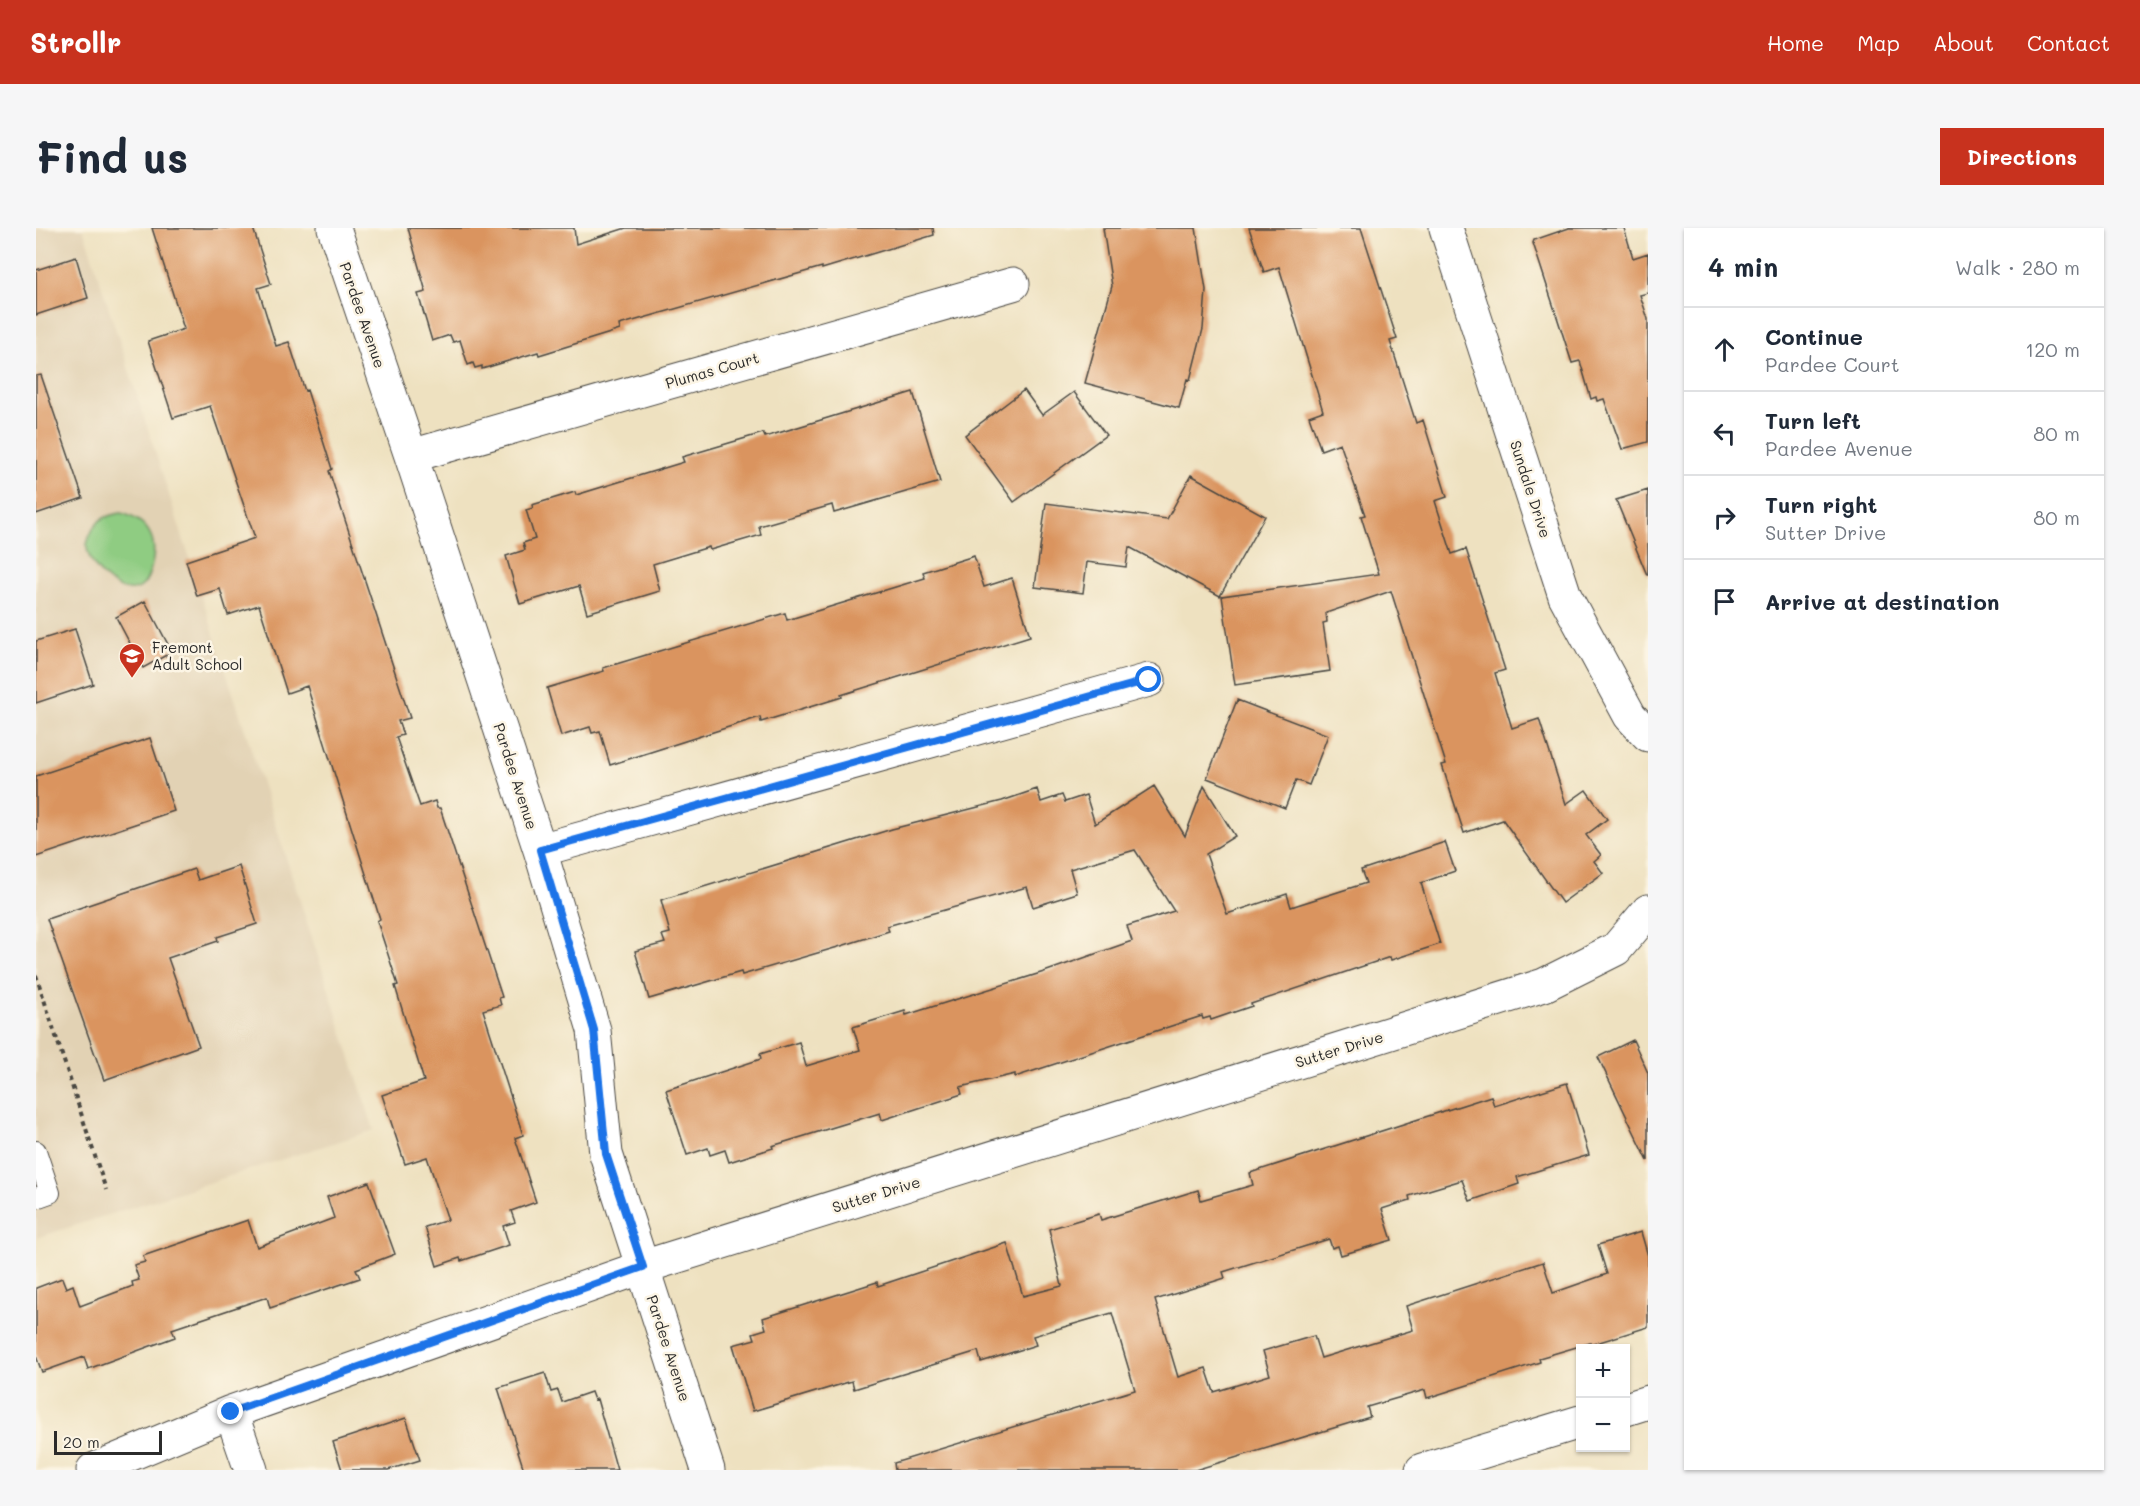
<!DOCTYPE html>
<html lang="en">
<head>
<meta charset="utf-8">
<style>
	:root { --surface:#fff; --page:#f6f6f7; --text:#1f2937; --muted:#747a83; --line:#e0e1e3; --accent:#c8321e }
	body { margin:0; font-family:Mali,sans-serif; background:var(--page); color:var(--text) }
	.controls { position:absolute; right:18px; bottom:18px; display:grid; overflow:hidden; border-radius:0px; box-shadow:0 2px 4px #0004 }
	.controls button { width:54px; height:54px; display:grid; place-items:center; padding:0; border:0; border-bottom:2px solid var(--line); background:var(--surface); color:var(--text); font:30px sans-serif }
	.scale { position:absolute; left:18px; bottom:15px; width:108px; box-sizing:border-box; padding-left:6px; border:3px solid #2b2b2b; border-top:0; font-size:16px; line-height:21px; white-space:nowrap; color:#2b2b2b; -webkit-text-stroke:4px #fcf5e5; paint-order:stroke }
	.stop { position:absolute; width:18px; height:18px; margin:-14px; border:4px solid #1a73e8; border-radius:50%; background:#fff }
	.stop.end { background:#1a73e8; border-color:#fff; box-shadow:0 2px 6px #0008 }
	.list { margin:0; padding:0; list-style:none }
	h2 { display:flex; justify-content:space-between; align-items:center; height:78px; margin:0; padding:0 24px; font-size:26px }
	h2 small { font-size:20px; font-weight:400; color:var(--muted) }
	.list li { display:grid; grid-template-columns:39px 1fr auto; gap:18px; align-items:center; box-sizing:border-box; height:84px; padding:0 24px; border-top:2px solid var(--line) }
	.list b { display:block; font-size:22px; white-space:nowrap }
	.list p { margin:0; font-size:20px; white-space:nowrap; color:var(--muted) }
	.list em { font-size:20px; font-style:normal; color:var(--muted) }
	.icon { flex:none; width:33px; height:33px; fill:none; stroke:currentColor; stroke-width:2; stroke-linecap:round; stroke-linejoin:round }
	.map { position:relative; flex:none; width:1612px; height:1242px; overflow:hidden; border-radius:0px }
	header { display:flex; align-items:center; gap:36px; box-sizing:border-box; height:84px; padding:0 30px; background:var(--accent); color:#fff }
	header strong { font-size:28px }
	nav { display:flex; gap:33px; margin-inline-start:auto; font-size:21px }
	.intro { display:flex; align-items:center; justify-content:space-between; box-sizing:border-box; height:144px; padding:0 36px }
	h1 { margin:0; font-size:42px }
	.button { padding:15px 27px; border-radius:0px; background:var(--accent); color:#fff; font-size:21px; font-weight:700 }
	main { display:flex; gap:36px; padding:0 36px }
	aside { flex:1; background:var(--surface); border-radius:0px; box-shadow:0 2px 4px #0004 }
	.map>svg:first-child { display:block }
</style>
</head>
<body>
<header>
<strong>Strollr</strong>
<nav><a>Home</a><a>Map</a><a>About</a><a>Contact</a></nav>
</header>
<div class="intro"><h1>Find us</h1><a class="button">Directions</a></div>
<main>
<div class="map">
<svg width="1612" height="1242" viewBox="0 0 1612 1242">
	<rect width="100%" height="100%" fill="#fcf5e5"/>
	<filter id="ink" filterUnits="userSpaceOnUse"><feTurbulence type="fractalNoise" baseFrequency=".0167" numOctaves="2"/><feDisplacementMap in="SourceGraphic" scale="12" xChannelSelector="R" yChannelSelector="G"/><feConvolveMatrix kernelMatrix="1 2 1 2 8 2 1 2 1" color-interpolation-filters="sRGB"/></filter>
	<filter id="wash" filterUnits="userSpaceOnUse"><feTurbulence type="fractalNoise" baseFrequency=".008" numOctaves="4" result="noise"/><feDisplacementMap in="SourceGraphic" scale="24" xChannelSelector="R" yChannelSelector="G"/><feGaussianBlur stdDeviation="1.35" result="paint"/><feColorMatrix in="noise" values="0 0 0 0 0 0 0 0 0 0 0 0 0 0 0 0 0 1.4 0 .05"/><feComposite in="paint" operator="in"/></filter>
	<g filter="url(#wash)">
		<rect width="100%" height="100%" fill="#eee1c0"/>
		<path fill="#e2d2b4" d="M0 0H47L338 902 0 1010Z"/>
		<path fill="#8fcc82" stroke="#5d7c56" stroke-width="1.5" d="M85 285C118 294 124 318 112 349 98 384 49 341 51 316 52 312 54 307 56 303 61 291 72 287 85 285Z"/>
		<g id="blocks">
			<path fill="#da945f" d="M116 0H217L235 56 222 60 240 118 253 114 269 163 271 162 296 241 293 243 374 490 362 493 367 507 360 509 384 578 399 573 401 580H404L466 769 463 770 465 777 447 782 487 907 479 910 500 974 475 983 479 994 467 998 473 1017 425 1033 424 1030 401 1038 389 999 412 992 391 929 369 936 346 867 388 853 359 758 362 757 341 693 344 691 271 458 251 465 223 377 192 387 184 361 161 368 150 333 219 310 174 178 137 190 112 113 148 101Z
				M372 0H538L540 16 590 0H897L898 7 786 41V39L583 97 584 102 503 127 502 124 446 141V138L439 140 437 135 432 137 424 112 417 114 414 107 396 113 382 66 390 64Z
				M1067 0H1160L1170 62 1167 101 1154 152 1151 151 1143 180 1049 155 1076 58Z
				M1213 0H1325L1361 111 1354 113 1380 195 1387 192 1411 269 1399 273 1416 326 1430 321 1469 442 1459 445 1476 500 1503 491 1530 576 1550 562 1571 591 1550 607 1565 627 1558 633 1567 645 1526 675 1467 592 1428 605 1406 537 1410 536 1355 363 1290 385 1291 394 1287 395 1294 443 1199 457 1186 368 1343 346 1325 288 1329 287 1304 215 1285 222 1273 188 1287 183 1243 39 1228 44Z
				M1533 0H1588L1597 30 1612 25V65L1604 67 1612 91V214L1586 221 1568 171 1561 173 1560 169 1555 171 1544 133 1536 135 1497 15 1498 12Z
				M40 29 52 70 0 87V42Z
				M5 147 47 270 0 286V148Z
				M988 162 1006 187 1038 164 1070 207 978 274 929 207Z
				M877 164 904 254 798 285 796 277 723 298 725 307 674 322 673 319 617 336 624 363 551 385 543 358 484 376 470 328 489 322 487 315 499 311 490 282 497 280 496 277 539 264 540 267 648 234 646 229 727 205 729 209Z
				M1155 247 1229 288 1184 368 1093 319 1090 339 1051 334 1047 365 999 359 1010 275 1131 291Z
				M1612 262V347H1611L1580 272Z
				M938 328 948 359 976 350 994 408 805 467 806 469 725 494 724 489 574 537 564 503 556 505 554 499 525 508 511 460 568 443 567 440 749 385 751 392 889 350 887 344Z
				M109 373 136 424 107 440 80 389Z
				M39 401 57 456 0 475V413Z
				M1201 472 1292 507 1273 557 1260 552 1249 580 1171 550Z
				M114 510 138 583 0 629V548Z
				M1118 558 1149 608 1168 558 1199 608 1170 626 1191 686 1251 666 1255 679 1330 655 1325 642 1409 614 1419 643 1385 655 1404 716 1355 732 1354 729 1215 776 1216 778 1175 792 1174 789 1167 791 1166 788 979 849V846L924 859 926 866 846 892 844 885 736 918 737 920 693 934 689 922 674 927 672 920 651 927 630 862 725 831 724 826 763 814 770 838 824 822 817 799 869 783 870 787 1008 744 1096 713 1091 698 1138 683 1099 622 1034 641 1041 665 997 679 991 659 851 698 853 703 802 719 706 747 705 744 613 771 599 723 629 715 626 707 634 705 625 672 856 601 966 573 1001 561 1005 574 1026 567 1029 574 1050 567 1059 596Z
				M203 638 221 696 181 709 182 713 132 730 163 818 68 852 11 691 158 641 162 652Z
				M1597 812 1612 845V933L1562 829Z
				M1531 855 1553 927 1481 949 1483 956 1434 973 1426 952 1373 968 1374 972 1346 981 1356 1012 1305 1027 1302 1018 1296 1020 1293 1011 1187 1044 1189 1050 1119 1072 1142 1149 1170 1140 1178 1164 1234 1147 1227 1123 1278 1108 1285 1130 1377 1102 1370 1078 1507 1034 1517 1065 1571 1046 1562 1017 1605 1004 1612 1028V1099L1554 1117V1115L1503 1130 1504 1134 1391 1170 1389 1162 1331 1179 1334 1189 1159 1242H859L858 1235 1099 1162 1076 1085 997 1108 1000 1117 945 1134 942 1123 818 1161 816 1153 717 1183 697 1117 719 1111 717 1105 730 1101 727 1090 841 1054 842 1058 971 1015 987 1068 1026 1058 1013 1001 1063 986 1065 992 1162 962 1165 972 1217 957 1214 945 1455 868 1458 878Z
				M333 954 359 1026 320 1041 324 1050 234 1080 231 1069 136 1101 139 1109 52 1141 48 1129 6 1144 0 1128V1060L26 1050 30 1060 37 1057 44 1078 97 1058 96 1054 103 1052 98 1037 109 1034 107 1028 212 992 221 1019 298 990 291 969Z
				M509 1145 515 1164 522 1162 526 1174 555 1164 558 1172 561 1171 581 1242H488L462 1160Z
				M370 1190 384 1232 352 1242H306L297 1214Z"/>
		</g>
	</g>
	<g filter="url(#ink)">
		<use href="#blocks" fill-opacity="0" stroke="#484641" stroke-width="1.5"/>
		<g fill="none" stroke-linecap="round" stroke-linejoin="round">
			<g stroke="#484641" stroke-width="22">
				<path id="lane" d="M0 923 14 965 0 970"/>
			</g>
			<g stroke="#484641" stroke-width="35">
				<path id="street" d="M298 0 375 228 504 622 558 802 570 926 672 1242
					M1410 0 1529 368 1594 488 1612 507
					M375 228 977 56
					M504 622 1113 452
					M1590 1181 1612 1174
					M195 1184 215 1242
					M57 1242 195 1184 607 1039 1508 757 1580 721 1612 683
					M1386 1242 1544 1194"/>
			</g>
			<path stroke="#484641" stroke-width="4" stroke-dasharray="4.5 4.5" stroke-linecap="butt" d="M0 747 70 962"/>
			<use href="#lane" stroke="#fff" stroke-width="20"/>
			<use href="#street" stroke="#fff" stroke-width="33"/>
		</g>
	</g>
	<g fill="none" stroke-linecap="round" stroke-linejoin="round" filter="url(#ink)">
		<path stroke="#1a73e8" stroke-width="8" d="M195 1184 607 1039 570 926 558 802 504 622 1113 452"/>
	</g>
	<defs>
		<g id="school-pin" transform="scale(1.35)"><path d="M0 17L-7.5 6A9.5 9.5 0 1 1 7.5 6Z" fill="#c8321e" stroke="#fcf5e5"/><path d="M0-5L7-2L0 1L-7-2ZM-4 1L0 2.5L4 1V4Q0 6-4 4Z" fill="#fff"/></g>
	</defs>
	<g fill-rule="evenodd">
		<use href="#school-pin" x="96" y="428"/>
	</g>
	<g text-anchor="middle" dominant-baseline="central" stroke-width="5" stroke-linejoin="round" paint-order="stroke">
		<g font-size="15" fill="#2b2b2b" stroke="#fcf5e5">
			<text transform="translate(327 87) rotate(71)">Pardee Avenue</text>
			<text transform="translate(676 142) rotate(-16)">Plumas Court</text>
			<text transform="translate(1495 261) rotate(72)">Sundale Drive</text>
			<text transform="translate(480 548) rotate(72)">Pardee Avenue</text>
			<text transform="translate(1303 821) rotate(-17)">Sutter Drive</text>
			<text transform="translate(840 966) rotate(-17)">Sutter Drive</text>
			<text transform="translate(633 1120) rotate(72)">Pardee Avenue</text>
		</g>
		<g font-size="15" fill="#2b2b2b" stroke="#fcf5e5" text-anchor="start">
			<text x="116" y="419">Fremont<tspan x="116" dy="17">Adult School</tspan></text>
		</g>
	</g>
</svg>
<div class="controls">
<button>+</button>
<button>−</button>
</div>
<div class="scale">20 m</div>
<div class="stop" style="left:1113px;top:452px"></div>
<div class="stop end" style="left:195px;top:1184px"></div>
</div>
<aside>
<h2>4 min<small>Walk · 280 m</small></h2>
<ul class="list">
<li><svg class="icon" aria-label="ahead" viewBox="0 0 24 24"><path d="M12 20V5M6 11l6-6 6 6"/></svg><div><b>Continue</b><p>Pardee Court</p></div><em>120 m</em></li>
<li><svg class="icon" aria-label="left" viewBox="0 0 24 24"><path d="M17 20v-9H6M10 6l-5 5 5 5"/></svg><div><b>Turn left</b><p>Pardee Avenue</p></div><em>80 m</em></li>
<li><svg class="icon" aria-label="right" viewBox="0 0 24 24"><path d="M7 20v-9h11M14 6l5 5-5 5"/></svg><div><b>Turn right</b><p>Sutter Drive</p></div><em>80 m</em></li>
<li><svg class="icon" aria-label="arrive" viewBox="0 0 24 24"><path d="M6 21V4h12l-3 4 3 4H6"/></svg><div><b>Arrive at destination</b></div></li>
</ul>
</aside>
</main>
</body>
</html>
